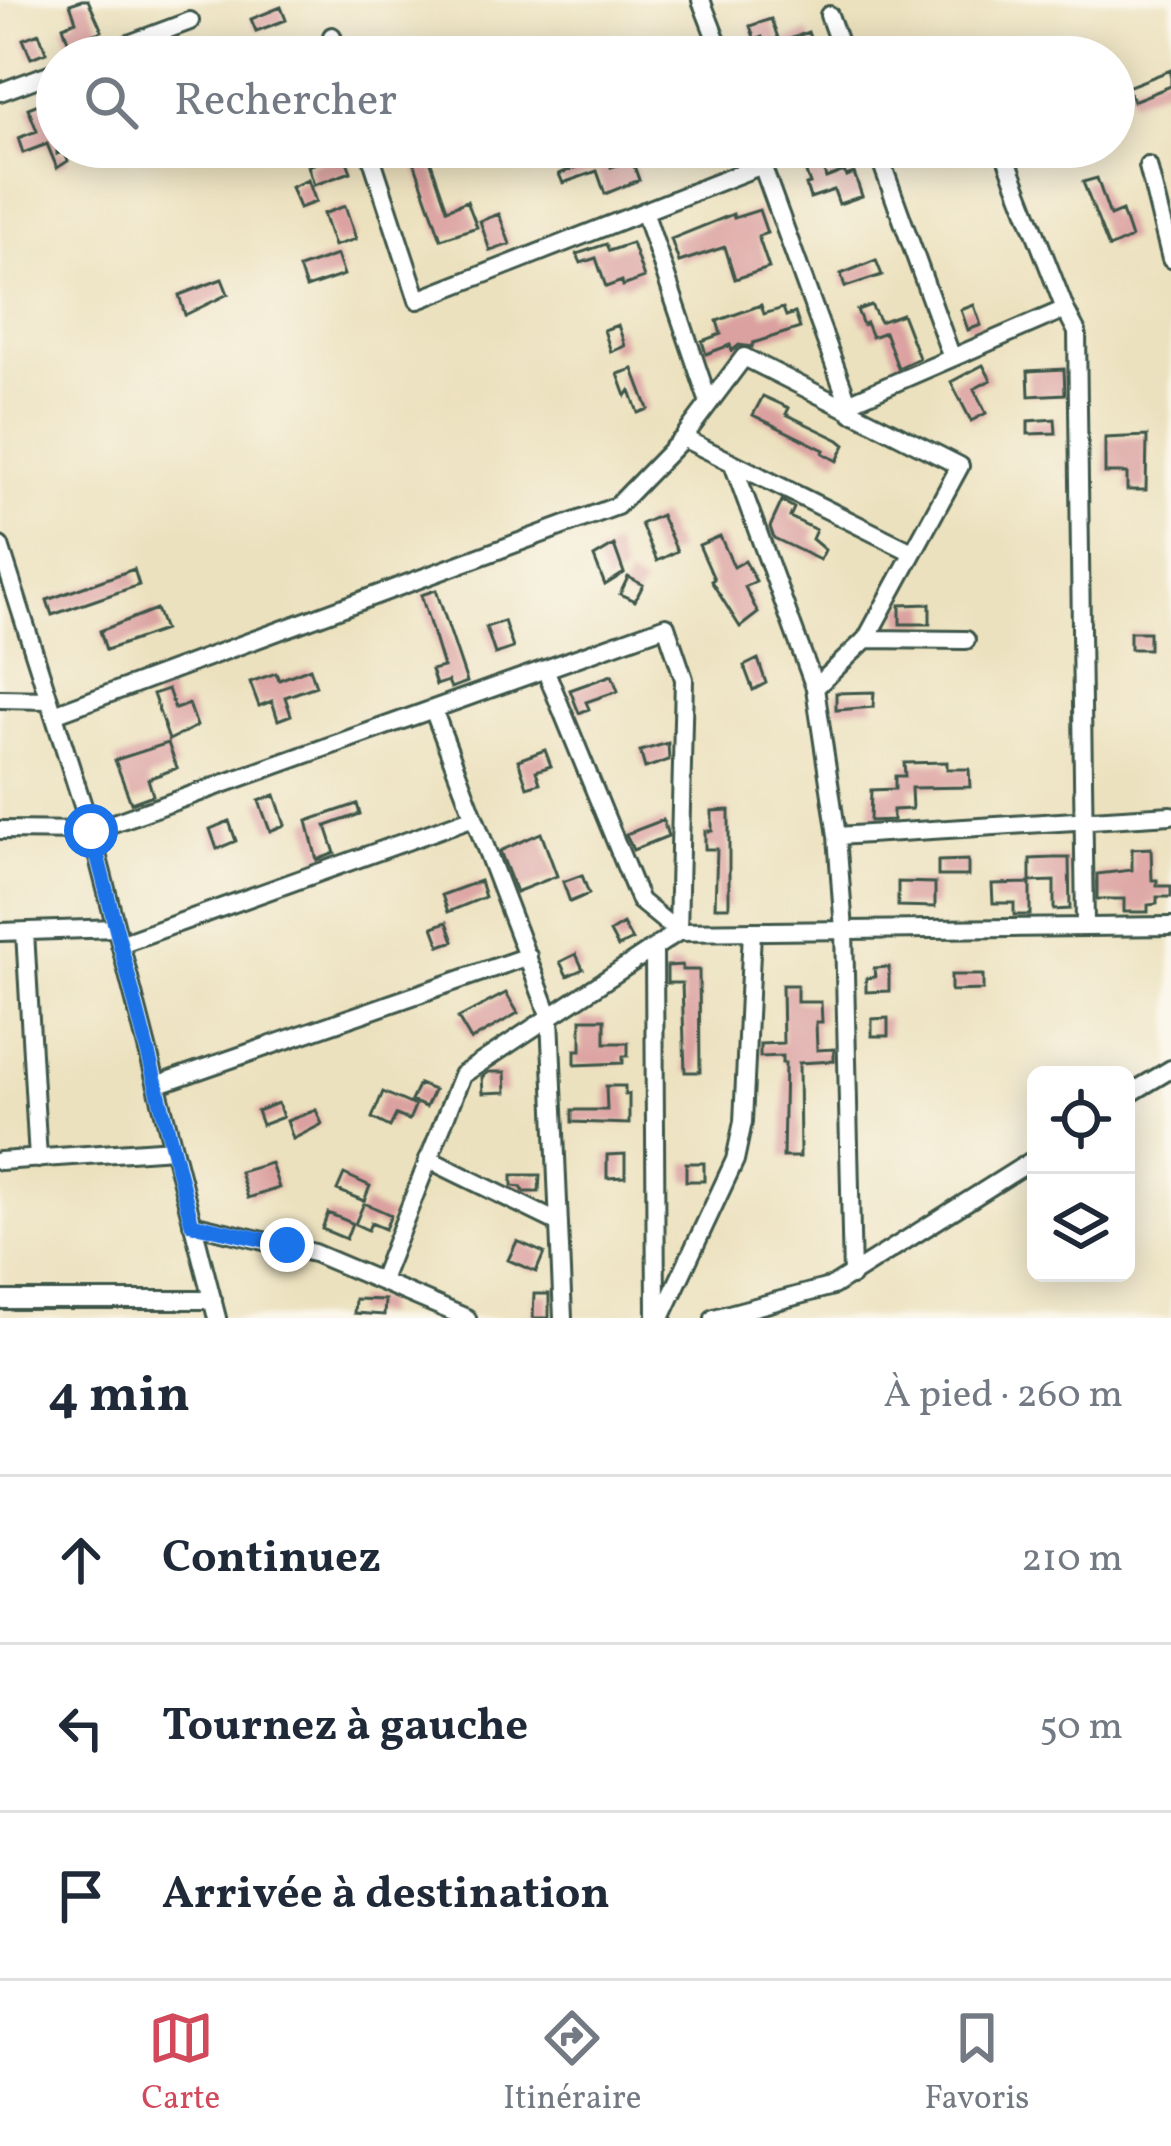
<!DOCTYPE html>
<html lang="fr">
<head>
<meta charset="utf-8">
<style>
	:root { --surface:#fff; --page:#f2f2f3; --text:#1f2937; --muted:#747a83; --line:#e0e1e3; --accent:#d1495b }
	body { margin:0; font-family:Vollkorn,serif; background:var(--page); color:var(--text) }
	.controls { position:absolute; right:36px; bottom:36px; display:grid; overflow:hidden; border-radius:18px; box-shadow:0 6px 30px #0003 }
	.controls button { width:108px; height:108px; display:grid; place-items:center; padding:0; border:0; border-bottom:3px solid var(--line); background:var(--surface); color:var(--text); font:60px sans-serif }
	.stop { position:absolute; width:36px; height:36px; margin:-27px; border:9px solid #1a73e8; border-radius:50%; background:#fff }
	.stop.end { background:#1a73e8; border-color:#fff; box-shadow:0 3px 12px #0008 }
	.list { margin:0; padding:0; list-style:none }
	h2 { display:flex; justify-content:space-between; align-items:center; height:156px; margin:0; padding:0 48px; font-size:51px }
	h2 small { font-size:39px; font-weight:400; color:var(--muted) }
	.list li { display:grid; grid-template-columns:78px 1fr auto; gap:36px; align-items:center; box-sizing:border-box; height:168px; padding:0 48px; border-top:3px solid var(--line) }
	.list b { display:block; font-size:45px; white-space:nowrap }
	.list em { font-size:39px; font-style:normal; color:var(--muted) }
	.icon { flex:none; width:66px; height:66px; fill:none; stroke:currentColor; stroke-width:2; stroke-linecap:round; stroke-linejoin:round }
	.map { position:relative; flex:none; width:1171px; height:1318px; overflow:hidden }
	.search { position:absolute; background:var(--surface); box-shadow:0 6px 30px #0003; left:36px; right:36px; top:36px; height:132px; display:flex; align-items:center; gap:30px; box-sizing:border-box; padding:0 42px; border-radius:66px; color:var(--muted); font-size:45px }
	.sheet { height:660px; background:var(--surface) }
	nav { display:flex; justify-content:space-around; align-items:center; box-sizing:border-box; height:168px; border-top:3px solid var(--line); background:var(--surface); font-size:33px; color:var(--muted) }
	nav a { display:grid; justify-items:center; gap:6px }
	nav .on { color:var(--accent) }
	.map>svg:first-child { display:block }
</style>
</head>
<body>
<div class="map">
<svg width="1171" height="1318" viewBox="0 0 1171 1318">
	<rect width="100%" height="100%" fill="#fbf7ec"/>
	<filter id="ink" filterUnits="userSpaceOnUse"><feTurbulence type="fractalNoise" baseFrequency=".00833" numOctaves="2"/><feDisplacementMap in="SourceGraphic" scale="24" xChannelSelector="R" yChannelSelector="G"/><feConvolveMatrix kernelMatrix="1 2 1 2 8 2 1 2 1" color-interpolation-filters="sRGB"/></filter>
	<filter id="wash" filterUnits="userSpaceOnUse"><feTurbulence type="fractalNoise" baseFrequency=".004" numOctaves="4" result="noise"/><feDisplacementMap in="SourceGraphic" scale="48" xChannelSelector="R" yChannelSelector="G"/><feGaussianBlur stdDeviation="2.7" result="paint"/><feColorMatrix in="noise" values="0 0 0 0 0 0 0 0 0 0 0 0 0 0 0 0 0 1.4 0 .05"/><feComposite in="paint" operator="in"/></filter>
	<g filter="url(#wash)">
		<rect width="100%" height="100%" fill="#ece1be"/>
		<g id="blocks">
			<path fill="#dba1a0" d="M82 0H88L102 31 69 44 63 26 76 21 70 4Z
				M281 7 286 20 256 31 251 19Z
				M771 19 780 43 808 32 817 57H769L762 37 755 40 750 26Z
				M39 33 46 52 31 58 23 39Z
				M1171 70V86L1133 101 1127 87Z
				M41 103 57 140V154L64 151 68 161 57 168 47 144 23 153 18 138 37 131 28 108Z
				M817 147 826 178 844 171 846 176 854 173 862 196 839 204 834 190 810 198 806 185 810 184 799 152Z
				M426 148 447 209 467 201 477 227 441 239 411 153Z
				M344 153 351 172 314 185 308 166Z
				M607 155 611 167 632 160 639 180 605 194 597 171 563 183 559 174Z
				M1097 178 1110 216 1122 211 1131 238 1109 248 1083 182Z
				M308 180 316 202 299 208 291 187Z
				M345 206 356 239 334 246 323 214Z
				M759 210 767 233 758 236 769 268 735 279 725 247 679 262 671 239 733 214 734 218Z
				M499 214 510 244 490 251 480 221Z
				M632 243 644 278 623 286 622 281 606 287 596 258 581 263 577 254 606 244 609 251Z
				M337 255 344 275 306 288 299 268Z
				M876 260 882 275 845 287 841 274Z
				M222 279 228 294 185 315 179 295Z
				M761 305 764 314 783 308 786 316 795 313 800 328 753 343 752 347 739 345 732 351 730 345 706 354 702 341 721 334 717 321Z
				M871 305 880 322 902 314 919 358 898 368 885 332 872 337 866 323 863 325 857 310Z
				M974 305 981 325 968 330 961 310Z
				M618 325 625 346 611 352 604 330Z
				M983 365 991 380 974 389 986 413 971 421 951 382Z
				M633 369 648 409 638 413 630 390 626 396 618 374Z
				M1064 369 1065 394 1029 396 1028 371Z
				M763 396 789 408 786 414 839 440 845 445 837 461 823 453 824 450 753 415Z
				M1055 419 1056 433 1028 434V421Z
				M1147 436 1146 490H1127V473H1105V438Z
				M782 501 794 508 790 517 816 530 812 539 825 550 820 560 774 538 770 527Z
				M661 515 677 551 657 561 641 524Z
				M720 536 734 567 745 561 756 581 745 587 758 613 740 627 711 581 714 579 699 545Z
				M614 545 624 573 605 585 594 557Z
				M134 569 139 585 52 615 47 600Z
				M628 577 643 585 635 601 620 594Z
				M436 590 467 682 451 688 448 681 436 685 431 670 443 667 421 595Z
				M930 604V624H900V605Z
				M156 609 164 630 106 650 100 631Z
				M504 621 513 648 495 654 486 627Z
				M1130 632H1149V649H1130Z
				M758 659 766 683 753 690 744 666Z
				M310 668 316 686 285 697 291 715 278 720 272 701 259 706 250 682 276 673 279 680Z
				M612 675 618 691 586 702 589 709 579 713 570 690Z
				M168 689 175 709 189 704 197 726 169 740 153 694Z
				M874 692 873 707 836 710V693Z
				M168 743 177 768 148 779 153 795 131 803 115 760Z
				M668 743 669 760 645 768 640 751Z
				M545 750 551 766 536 771 540 783 527 787 518 760Z
				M947 762V769H969L970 787 911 788 912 809 893 810V820L870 821 871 790 895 789V776H905L904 763Z
				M275 795 285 825 270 831 259 801Z
				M357 804 360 814 326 826 335 853 317 860 307 821Z
				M729 810V907H715L717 849H705V831H712V811Z
				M663 820 668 836 633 850 626 834Z
				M229 821 236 841 217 849 210 829Z
				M541 833 557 876 516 892 500 851Z
				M1151 848 1152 880H1157V886H1171V897H1157V904L1148 905V912H1124V899H1097V874L1132 870V849Z
				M1052 858H1069L1070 909 1054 910V881L1030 882V859Z
				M968 860V876H938V861Z
				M582 875 589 894 570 902 563 882Z
				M480 881 485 897 448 912 442 895Z
				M898 882 935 883V907L898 906Z
				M1030 883V915H1014V903H993L992 884Z
				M447 922 454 941 440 946 433 927Z
				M623 924 632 940 618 947 610 932Z
				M576 954 583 969 567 976 560 962Z
				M682 965V970H699L700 1072H685L682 983H667V966Z
				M889 967V991L866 992V978L875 977 874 968Z
				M951 975H983V990L951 991Z
				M782 985H797V1002H821L822 1022H816L817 1050 834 1049V1061L799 1063 800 1157H783L785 1063H782V1056L760 1057V1044L783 1043Z
				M506 993 518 1013 471 1040 458 1018Z
				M888 1018V1036H872V1019Z
				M581 1019H605V1043H628V1056H623V1063L575 1065V1050H581Z
				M489 1072H505L506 1092 483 1093 482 1077Z
				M419 1084 434 1090 426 1107 411 1101Z
				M606 1086H625V1095L629 1094V1124L572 1122V1110H607Z
				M383 1092 415 1106 409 1120 396 1115 390 1127 372 1118Z
				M278 1103 283 1117 262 1125 257 1111Z
				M316 1110 322 1124 293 1139 287 1121Z
				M625 1154V1177L607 1178V1155Z
				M271 1163 279 1188 248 1198 240 1172Z
				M686 1163H704V1181H686Z
				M344 1174 370 1186 364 1201 337 1190Z
				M512 1175H540L539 1192H524L521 1187 512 1186Z
				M364 1203 391 1215 385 1229 371 1223 368 1230 355 1224Z
				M328 1213 352 1223 346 1239 322 1229Z
				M517 1241 544 1253 536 1272 508 1260Z
				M534 1294H549V1318H533Z
				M355 1299 385 1300 384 1315 354 1313Z"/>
		</g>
	</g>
	<g filter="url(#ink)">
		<use href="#blocks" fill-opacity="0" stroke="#3e5649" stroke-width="3"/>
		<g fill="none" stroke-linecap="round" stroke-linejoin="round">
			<g stroke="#3e5649" stroke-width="22">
				<path id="minor" d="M701 0 723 57
					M829 15 844 57
					M332 36 339 57
					M94 57 190 21
					M0 92 57 71
					M368 147 418 300 762 165 852 413
					M755 147 762 165
					M876 147 952 358
					M1148 166 1171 259
					M644 211 709 403
					M1065 309 1077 332 1085 927
					M848 403 1065 309 1002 147
					M683 438 912 552
					M733 464 815 688 837 836 844 930 852 1276
					M0 546 91 831 217 1318
					M866 639 966 640
					M545 669 640 901 678 932
					M0 699 49 700
					M433 709 550 1017 563 1318
					M54 714 617 506 683 438 744 357 960 466 866 639 815 688
					M0 830 91 831 666 626 684 679 678 932
					M837 836 1171 815
					M0 932 116 928
					M25 932 38 1159
					M120 944 474 817
					M654 948 656 1318
					M159 1084 528 956
					M1126 1096 1171 1069
					M428 1159 559 1223
					M0 1161 173 1149
					M192 1224 314 1253 467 1318
					M381 1280 462 1075 678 932 1171 926
					M0 1300H213
					M661 1318 735 1160 743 1122 752 931
					M714 1318 833 1286 1036 1158"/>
			</g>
			<use href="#minor" stroke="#fff" stroke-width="16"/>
		</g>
	</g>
	<g fill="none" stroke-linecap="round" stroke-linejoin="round" filter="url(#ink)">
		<path stroke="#1a73e8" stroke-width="15" d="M91 831 192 1224 287 1245"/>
	</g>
</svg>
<div class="controls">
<button><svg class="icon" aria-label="locate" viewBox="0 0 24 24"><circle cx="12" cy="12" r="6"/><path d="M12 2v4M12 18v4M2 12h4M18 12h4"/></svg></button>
<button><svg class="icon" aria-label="layers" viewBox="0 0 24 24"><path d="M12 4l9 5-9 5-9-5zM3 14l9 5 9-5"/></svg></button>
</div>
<div class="stop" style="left:91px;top:831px"></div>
<div class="stop end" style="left:287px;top:1245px"></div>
<div class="search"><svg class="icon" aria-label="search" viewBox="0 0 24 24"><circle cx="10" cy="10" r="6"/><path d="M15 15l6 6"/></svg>Rechercher</div>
</div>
<section class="sheet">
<h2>4 min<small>À pied · 260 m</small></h2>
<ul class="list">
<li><svg class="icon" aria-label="ahead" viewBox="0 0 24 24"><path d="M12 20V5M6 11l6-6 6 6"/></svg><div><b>Continuez</b></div><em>210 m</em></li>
<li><svg class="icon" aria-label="left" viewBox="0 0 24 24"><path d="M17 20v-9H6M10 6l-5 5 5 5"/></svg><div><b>Tournez à gauche</b></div><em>50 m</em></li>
<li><svg class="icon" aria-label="arrive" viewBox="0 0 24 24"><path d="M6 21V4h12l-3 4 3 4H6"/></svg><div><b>Arrivée à destination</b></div></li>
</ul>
</section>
<nav>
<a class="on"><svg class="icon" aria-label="map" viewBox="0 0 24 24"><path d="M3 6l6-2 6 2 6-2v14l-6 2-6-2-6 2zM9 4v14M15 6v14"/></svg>Carte</a>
<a><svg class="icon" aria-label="directions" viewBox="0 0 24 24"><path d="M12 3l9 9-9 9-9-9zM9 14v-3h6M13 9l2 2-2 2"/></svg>Itinéraire</a>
<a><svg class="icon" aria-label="saved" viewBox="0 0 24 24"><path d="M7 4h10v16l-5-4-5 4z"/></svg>Favoris</a>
</nav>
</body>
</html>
